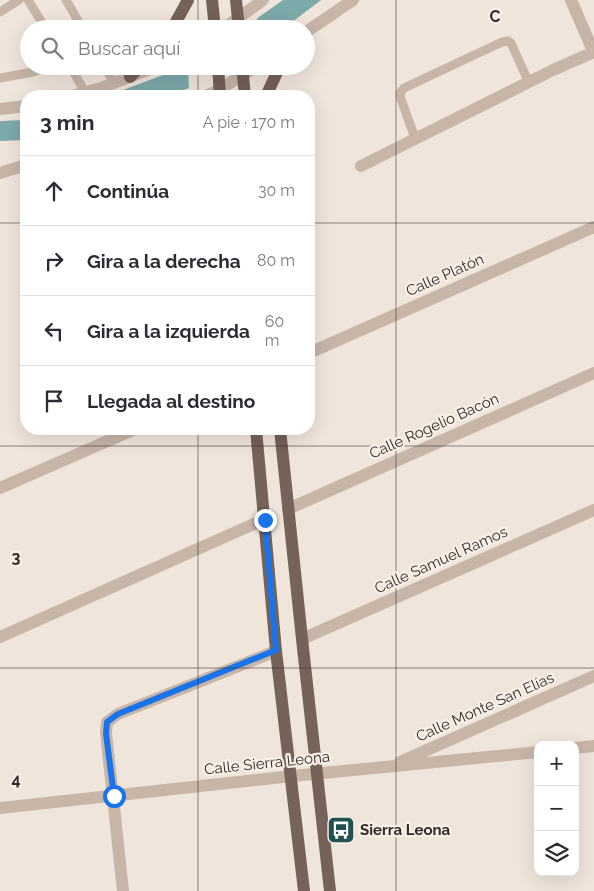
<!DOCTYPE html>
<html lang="es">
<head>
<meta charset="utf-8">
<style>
	:root { --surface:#fff; --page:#f2f2f3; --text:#2b2b33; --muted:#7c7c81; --line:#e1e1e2 }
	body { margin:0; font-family:Raleway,sans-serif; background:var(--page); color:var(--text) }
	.controls { position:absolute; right:15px; bottom:15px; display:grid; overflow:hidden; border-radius:10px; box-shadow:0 5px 20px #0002 }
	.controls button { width:45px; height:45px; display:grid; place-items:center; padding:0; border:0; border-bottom:1px solid var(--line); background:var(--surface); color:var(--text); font:25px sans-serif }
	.stop { position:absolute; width:15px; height:15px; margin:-11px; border:4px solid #1a73e8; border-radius:50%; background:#fff }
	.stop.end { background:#1a73e8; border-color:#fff; box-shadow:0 1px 5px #0008 }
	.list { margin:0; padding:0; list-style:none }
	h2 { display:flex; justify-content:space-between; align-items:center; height:65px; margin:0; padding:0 20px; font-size:21px }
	h2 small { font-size:16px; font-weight:400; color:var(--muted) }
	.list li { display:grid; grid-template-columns:32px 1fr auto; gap:15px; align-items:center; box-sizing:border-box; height:70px; padding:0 20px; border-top:1px solid var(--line) }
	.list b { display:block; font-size:19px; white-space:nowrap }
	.list em { font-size:16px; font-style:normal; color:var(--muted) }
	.icon { flex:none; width:28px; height:28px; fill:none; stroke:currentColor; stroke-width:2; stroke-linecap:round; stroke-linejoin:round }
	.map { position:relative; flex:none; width:594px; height:891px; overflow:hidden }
	.search { position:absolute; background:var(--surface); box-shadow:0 5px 20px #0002; left:20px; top:20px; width:295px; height:55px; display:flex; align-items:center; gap:12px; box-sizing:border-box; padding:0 18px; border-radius:28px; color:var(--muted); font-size:19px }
	.panel { position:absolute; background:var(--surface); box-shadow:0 5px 20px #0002; left:20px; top:90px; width:295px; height:345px; border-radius:20px }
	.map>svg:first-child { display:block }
</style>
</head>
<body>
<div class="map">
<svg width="594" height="891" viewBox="0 0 594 891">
	<rect width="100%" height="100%" fill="#f0e5db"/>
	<path fill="#7caaaa" d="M283 0H321L283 29H242Z
		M187 66H225L189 88 167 96H107Z
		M26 120V140L0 141V121Z"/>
	<path fill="#f0e5db" d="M257 16 258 29H240L241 27Z
		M188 66H228L189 91Z"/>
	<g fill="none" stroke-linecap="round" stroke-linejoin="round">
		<path stroke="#c7b5a8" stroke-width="9" d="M28 0 46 29
			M66 0 83 29
			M0 12 19 0
			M70 66 85 92
			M104 66 114 83
			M0 78 33 72 49 66
			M415 138 401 99 400 93 404 88 502 42 508 41 511 43 529 83"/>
		<path stroke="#c7b5a8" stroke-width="12" d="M571 0 594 53
			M361 166 553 70 594 52
			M309 353 594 227
			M0 488 135 429
			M288 509 594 373
			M0 637 265 519
			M302 639 594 510
			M575 748 594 746
			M400 762 594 676
			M0 808 292 776 538 752
			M123 891 106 733 107 722 118 714 276 651"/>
		<path stroke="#c7b5a8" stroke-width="12" d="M223 29 263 0
			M306 32 353 0
			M71 96 101 88 158 66
			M206 96 219 90 257 66
			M0 109 26 106
			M0 173 26 165"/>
		<path stroke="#756259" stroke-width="12" d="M212 0 215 29
			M236 0 239 29
			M172 29 188 0
			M218 66 220 96
			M242 66 245 96
			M130 77 141 66
			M266 96 280 66
			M256 429 276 651 304 891
			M280 429 302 639 330 891"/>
	</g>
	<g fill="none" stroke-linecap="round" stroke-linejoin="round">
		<path stroke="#1a73e8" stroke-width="6" d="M114 796 106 734 107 722 118 714 276 650 265 520"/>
	</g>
	<path fill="none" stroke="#342b27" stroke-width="1" stroke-opacity="0.55" d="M198 0V29M396 0V891M198 66V96M0 223H26M309 223H594M198 429V891M0 446H594M0 668H594"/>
	<defs>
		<g id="bus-square" transform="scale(1.4375)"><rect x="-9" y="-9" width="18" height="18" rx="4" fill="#205152" stroke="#f8efe7"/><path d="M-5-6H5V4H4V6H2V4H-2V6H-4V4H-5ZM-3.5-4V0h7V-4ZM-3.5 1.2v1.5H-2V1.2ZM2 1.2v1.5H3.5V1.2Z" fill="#fff"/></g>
	</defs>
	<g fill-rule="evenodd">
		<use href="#bus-square" x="341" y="830"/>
	</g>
	<g text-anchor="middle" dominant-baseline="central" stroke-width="4.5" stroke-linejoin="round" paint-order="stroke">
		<g font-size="15" fill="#342b27" stroke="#f8efe7">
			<text transform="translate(445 275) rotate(-24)">Calle Platón</text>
			<text transform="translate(434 426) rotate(-24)">Calle Rogelio Bacón</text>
			<text transform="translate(441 560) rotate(-24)">Calle Samuel Ramos</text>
			<text transform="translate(485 707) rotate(-24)">Calle Monte San Elías</text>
			<text transform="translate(267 763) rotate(-6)">Calle Sierra Leona</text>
		</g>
		<g font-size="15" font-weight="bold" fill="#342b27" stroke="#f8efe7" text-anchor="start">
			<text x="360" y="830">Sierra Leona</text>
		</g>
	</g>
	<g font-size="16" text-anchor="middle" font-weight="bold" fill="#342b27" stroke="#f8efe7" stroke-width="4.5" stroke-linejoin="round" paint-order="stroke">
		<text x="495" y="22">C</text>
		<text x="16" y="563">3</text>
		<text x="16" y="785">4</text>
	</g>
</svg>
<div class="controls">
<button>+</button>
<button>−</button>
<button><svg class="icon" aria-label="layers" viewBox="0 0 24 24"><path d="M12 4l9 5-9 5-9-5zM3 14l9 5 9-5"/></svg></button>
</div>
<div class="stop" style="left:114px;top:796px"></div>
<div class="stop end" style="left:265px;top:520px"></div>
<div class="search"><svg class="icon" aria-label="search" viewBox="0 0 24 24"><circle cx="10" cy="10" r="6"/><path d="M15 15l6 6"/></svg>Buscar aquí</div>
<section class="panel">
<h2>3 min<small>A pie · 170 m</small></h2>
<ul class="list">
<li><svg class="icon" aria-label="ahead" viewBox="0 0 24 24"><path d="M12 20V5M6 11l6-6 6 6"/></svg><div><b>Continúa</b></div><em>30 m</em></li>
<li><svg class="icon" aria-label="right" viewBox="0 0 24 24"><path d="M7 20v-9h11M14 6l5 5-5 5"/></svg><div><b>Gira a la derecha</b></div><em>80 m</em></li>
<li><svg class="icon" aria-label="left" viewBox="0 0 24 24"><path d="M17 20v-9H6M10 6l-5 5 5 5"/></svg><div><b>Gira a la izquierda</b></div><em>60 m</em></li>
<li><svg class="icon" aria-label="arrive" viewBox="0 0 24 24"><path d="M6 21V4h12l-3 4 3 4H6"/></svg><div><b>Llegada al destino</b></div></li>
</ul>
</section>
</div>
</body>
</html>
